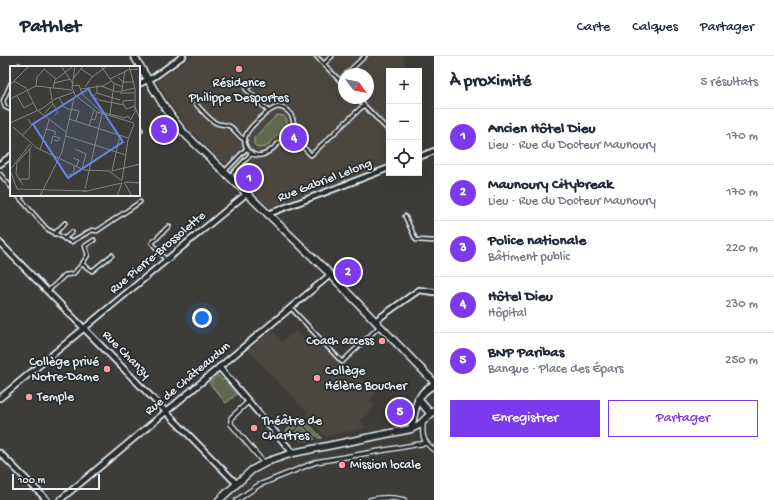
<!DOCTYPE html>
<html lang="fr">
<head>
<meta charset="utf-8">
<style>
	:root { --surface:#fff; --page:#f6f6f7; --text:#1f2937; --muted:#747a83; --line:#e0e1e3; --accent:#7c3aed }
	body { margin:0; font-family:"Gochi Hand",sans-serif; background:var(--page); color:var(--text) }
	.controls { position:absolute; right:12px; top:12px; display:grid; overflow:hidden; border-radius:0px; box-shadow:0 4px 16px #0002 }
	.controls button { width:36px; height:36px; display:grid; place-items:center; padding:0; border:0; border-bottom:1px solid var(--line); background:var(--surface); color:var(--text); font:20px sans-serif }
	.compass { position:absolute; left:338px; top:12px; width:36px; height:36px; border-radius:50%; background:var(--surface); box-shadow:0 4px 16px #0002; rotate:123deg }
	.scale { position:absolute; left:12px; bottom:10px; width:88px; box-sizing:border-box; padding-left:4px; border:2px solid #e8f1f8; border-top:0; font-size:11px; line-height:14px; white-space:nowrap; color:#e8f1f8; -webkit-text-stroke:3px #2a2d2e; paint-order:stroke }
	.you { position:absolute; left:202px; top:262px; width:14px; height:14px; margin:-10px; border:3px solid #fff; border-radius:50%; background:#1a73e8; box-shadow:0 0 0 6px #1a73e833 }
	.badge { display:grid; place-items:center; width:26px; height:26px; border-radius:50%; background:var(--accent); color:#fff; font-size:13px; font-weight:700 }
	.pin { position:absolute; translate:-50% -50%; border:2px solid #fff; box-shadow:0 1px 4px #0006 }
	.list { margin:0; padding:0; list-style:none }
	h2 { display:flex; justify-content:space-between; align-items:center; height:52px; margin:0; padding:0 16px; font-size:17px }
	h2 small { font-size:13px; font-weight:400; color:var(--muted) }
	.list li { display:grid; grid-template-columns:26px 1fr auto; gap:12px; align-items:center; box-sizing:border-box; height:56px; padding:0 16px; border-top:1px solid var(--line) }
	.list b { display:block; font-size:15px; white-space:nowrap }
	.list p { margin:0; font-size:13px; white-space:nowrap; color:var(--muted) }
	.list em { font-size:13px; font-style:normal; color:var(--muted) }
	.actions { display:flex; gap:8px; padding:12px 16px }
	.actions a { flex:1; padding:9px 0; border:1px solid var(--accent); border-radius:0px; text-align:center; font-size:14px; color:var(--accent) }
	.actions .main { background:var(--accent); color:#fff }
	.icon { flex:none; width:22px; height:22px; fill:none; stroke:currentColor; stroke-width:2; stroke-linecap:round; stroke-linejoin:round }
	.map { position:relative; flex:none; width:434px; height:444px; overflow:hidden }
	header { display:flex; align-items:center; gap:24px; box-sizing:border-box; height:56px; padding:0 20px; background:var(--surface); border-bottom:1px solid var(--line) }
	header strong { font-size:19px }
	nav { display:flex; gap:22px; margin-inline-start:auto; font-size:14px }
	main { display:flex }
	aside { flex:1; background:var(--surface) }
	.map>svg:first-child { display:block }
</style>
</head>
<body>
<header>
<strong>Pathlet</strong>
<nav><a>Carte</a><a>Calques</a><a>Partager</a></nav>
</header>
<main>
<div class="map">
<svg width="434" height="444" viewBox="0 0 434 444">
	<rect width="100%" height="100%" fill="#3e3c39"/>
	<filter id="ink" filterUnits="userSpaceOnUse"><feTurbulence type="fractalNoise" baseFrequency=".025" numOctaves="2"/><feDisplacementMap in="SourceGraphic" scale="8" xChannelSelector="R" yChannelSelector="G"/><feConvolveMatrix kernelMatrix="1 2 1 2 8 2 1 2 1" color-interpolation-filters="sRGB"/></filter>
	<g filter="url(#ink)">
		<path fill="#4c4641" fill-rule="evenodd" d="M193 0H404L406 13 399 15H389V107L273 152 269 151 188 72 173 51 157 25ZM344 18H368V42H344Z
			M272 274 282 286 296 275 304 284 311 278 342 310 345 307 376 338 369 345 375 350 360 365 366 372 325 380 306 360 308 357 248 294Z"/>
		<path fill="#60674d" stroke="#a4aca2" d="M277 59 284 60 287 64V69L266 91 258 92 254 88V82Z
			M218 319 222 324 225 323 238 337 226 347 209 327Z
			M302 361 322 382H318L302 366 288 378 286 375Z
			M302 370 315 383 302 384 290 380Z"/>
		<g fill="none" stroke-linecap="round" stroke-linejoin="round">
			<g stroke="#e8f1f8" stroke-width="5.5">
				<path id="service" d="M316 0 344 29
					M324 8 332 0
					M18 11 19 9
					M346 18 365 0
					M340 24 344 20
					M256 25 246 33 268 55
					M11 27 3 45 5 51 11 54
					M357 42 389 75
					M194 43 195 47C201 53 208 63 216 67 220 69 227 68 231 71 236 75 239 81 245 84
					M278 51C288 52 297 62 292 73 288 79 269 98 262 99 258 100 253 99 250 96 245 92 243 85 246 79 249 71 270 52 278 51Z
					M139 71 141 74
					M289 77 311 99 364 49
					M224 116 247 92
					M0 118 11 131
					M229 121 252 97
					M17 139 47 173 71 186 92 174 97 175 140 146
					M20 142 23 139
					M405 160 416 184 434 185
					M54 178 65 167
					M64 183 72 176
					M166 204 152 187 169 170
					M82 208 92 215 112 199
					M48 235 65 219 73 218 82 208 88 199 85 190 94 184
					M291 252 342 306 380 270"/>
			</g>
			<g stroke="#e8f1f8" stroke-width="6">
				<path id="pedestrian" d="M249 345 231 362V368L264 407
					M423 365C422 379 422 385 434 394
					M237 444 259 429 316 406 426 387
					M370 444C381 441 393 441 404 444"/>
			</g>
			<g stroke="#e8f1f8" stroke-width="8">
				<path id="minor" d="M139 28 154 21 183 0
					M419 101 434 95
					M0 108 11 100
					M268 158 389 112
					M0 187 236 427
					M375 265 419 234 434 236
					M219 311 293 397
					M0 342 246 138
					M0 397 47 444
					M60 444 330 219"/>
			</g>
			<g stroke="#e8f1f8" stroke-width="9">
				<path id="secondary" d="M134 0C151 28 163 52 184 77L326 214 434 326
					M418 343 430 357
					M411 373C415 356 415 337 434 329
					M219 444 252 414 269 405 293 397 411 373 419 369 434 355"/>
			</g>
			<use href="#service" stroke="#2a2d2e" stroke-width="2.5"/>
			<use href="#pedestrian" stroke="#2a2d2e" stroke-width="3.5"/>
			<use href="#minor" stroke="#2a2d2e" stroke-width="4.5"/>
			<use href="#secondary" stroke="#2a2d2e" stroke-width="6"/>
		</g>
	</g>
	<g fill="#ff9aa2" stroke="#2a2d2e" stroke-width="1.5">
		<circle cx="239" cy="13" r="4"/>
		<circle cx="382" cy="285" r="4"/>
		<circle cx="107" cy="313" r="4"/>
		<circle cx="317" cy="322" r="4"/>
		<circle cx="29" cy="341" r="4"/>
		<circle cx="254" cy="372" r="4"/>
		<circle cx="342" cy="409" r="4"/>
	</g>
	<g text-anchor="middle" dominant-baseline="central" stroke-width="3.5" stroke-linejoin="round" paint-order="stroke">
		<g font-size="13" fill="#e8f1f8" stroke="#2a2d2e" text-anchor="start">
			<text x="239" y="27" text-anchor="middle">Résidence<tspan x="239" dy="15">Philippe Desportes</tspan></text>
			<text x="374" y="285" text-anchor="end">Coach access</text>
			<text x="99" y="306" text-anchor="end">Collège privé<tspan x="99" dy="15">Notre-Dame</tspan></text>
			<text x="325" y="315">Collège<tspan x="325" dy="15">Hélène Boucher</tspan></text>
			<text x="37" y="341">Temple</text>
			<text x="262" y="365">Théâtre de<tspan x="262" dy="15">Chartres</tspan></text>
			<text x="350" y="409">Mission locale</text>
		</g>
		<g font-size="13" fill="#e8f1f8" stroke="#2a2d2e">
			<text transform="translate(325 125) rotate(-21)">Rue Gabriel Lelong</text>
			<text transform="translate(158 197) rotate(-40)">Rue Pierre-Brossolette</text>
			<text transform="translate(126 299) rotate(45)">Rue Chanzy</text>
			<text transform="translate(188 323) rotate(-40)">Rue de Châteaudun</text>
		</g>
	</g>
	<g transform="translate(10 10)">
		<rect width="130" height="130" fill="#3e3c39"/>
		<path fill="none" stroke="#828485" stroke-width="1" d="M51 0 63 18M91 0 103 17 113 21M119 0 125 22V46L121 53M71 3 83 11M108 11 113 16H124M63 13 73 0M100 13 118 4 129 3M4 15 16 22 27 44M44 17 61 13M0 19 19 0M26 20 27 11 34 3 46 13M62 20 69 19 72 28M91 20 107 26 125 22M62 21 65 29 87 46 124 57M75 21 82 11 97 0M79 21 82 30 89 34 114 39 116 43 125 40M40 22 42 34M43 22 45 14 62 1M62 22 65 0M71 23 93 20 101 15M112 24 115 5M87 27 110 34M110 27H124M72 28 91 46 115 52 118 50 121 54M7 30 14 42 23 37M83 30 87 27V19M49 31 54 41 61 44M0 33 26 20 62 24M43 38 48 46 45 49M113 39V35L124 34M125 41 130 53M61 43 69 45 66 56M27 44 56 66M35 47 43 38 41 35M100 49 104 18M59 53 118 72M81 53 85 54 87 46M0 57 33 42 45 33 64 26M79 60 84 44M3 61 27 82 74 104 99 105 112 115M35 63 45 65V69M12 70 22 59 18 53M56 70 116 89M41 78 43 70 50 72 48 75 44 74M65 83 76 88 72 103M30 84 39 54M63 92 69 94 66 101M0 104 7 123 77 125H73M0 104 20 78M102 105 110 69M102 105 130 98M58 109 64 108V100M9 113H19L20 83M112 114 118 74 124 58M114 116 122 130M115 116 130 117M13 119 6 108 7 97 22 80M75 123 92 48M77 125 112 117M30 130 52 86 64 32M107 130 112 117"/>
		<path fill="#6487e3" fill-opacity="0.15" stroke="#6487e3" stroke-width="2" d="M78 23 113 76 58 112 23 58Z"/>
		<rect width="130" height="130" fill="none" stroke="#e8f1f8" stroke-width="2"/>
	</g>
</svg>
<div class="controls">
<button>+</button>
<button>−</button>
<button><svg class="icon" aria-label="locate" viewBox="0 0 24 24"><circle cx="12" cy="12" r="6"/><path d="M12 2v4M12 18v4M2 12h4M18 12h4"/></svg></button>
</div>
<svg class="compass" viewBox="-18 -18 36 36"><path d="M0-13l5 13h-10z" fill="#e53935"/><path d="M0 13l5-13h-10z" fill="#747a83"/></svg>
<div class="scale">100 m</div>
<div class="you"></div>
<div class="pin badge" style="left:249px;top:122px">1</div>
<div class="pin badge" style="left:348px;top:216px">2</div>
<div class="pin badge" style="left:164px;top:74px">3</div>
<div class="pin badge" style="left:294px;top:82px">4</div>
<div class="pin badge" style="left:400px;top:356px">5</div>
</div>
<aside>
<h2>À proximité<small>5 résultats</small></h2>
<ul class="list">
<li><span class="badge">1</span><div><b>Ancien Hôtel Dieu</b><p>Lieu · Rue du Docteur Maunoury</p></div><em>170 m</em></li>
<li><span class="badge">2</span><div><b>Maunoury Citybreak</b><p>Lieu · Rue du Docteur Maunoury</p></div><em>170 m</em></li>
<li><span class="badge">3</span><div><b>Police nationale</b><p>Bâtiment public</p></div><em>220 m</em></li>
<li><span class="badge">4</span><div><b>Hôtel Dieu</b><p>Hôpital</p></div><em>230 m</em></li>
<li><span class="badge">5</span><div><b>BNP Paribas</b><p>Banque · Place des Épars</p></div><em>250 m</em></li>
</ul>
<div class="actions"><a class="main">Enregistrer</a><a>Partager</a></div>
</aside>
</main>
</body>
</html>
